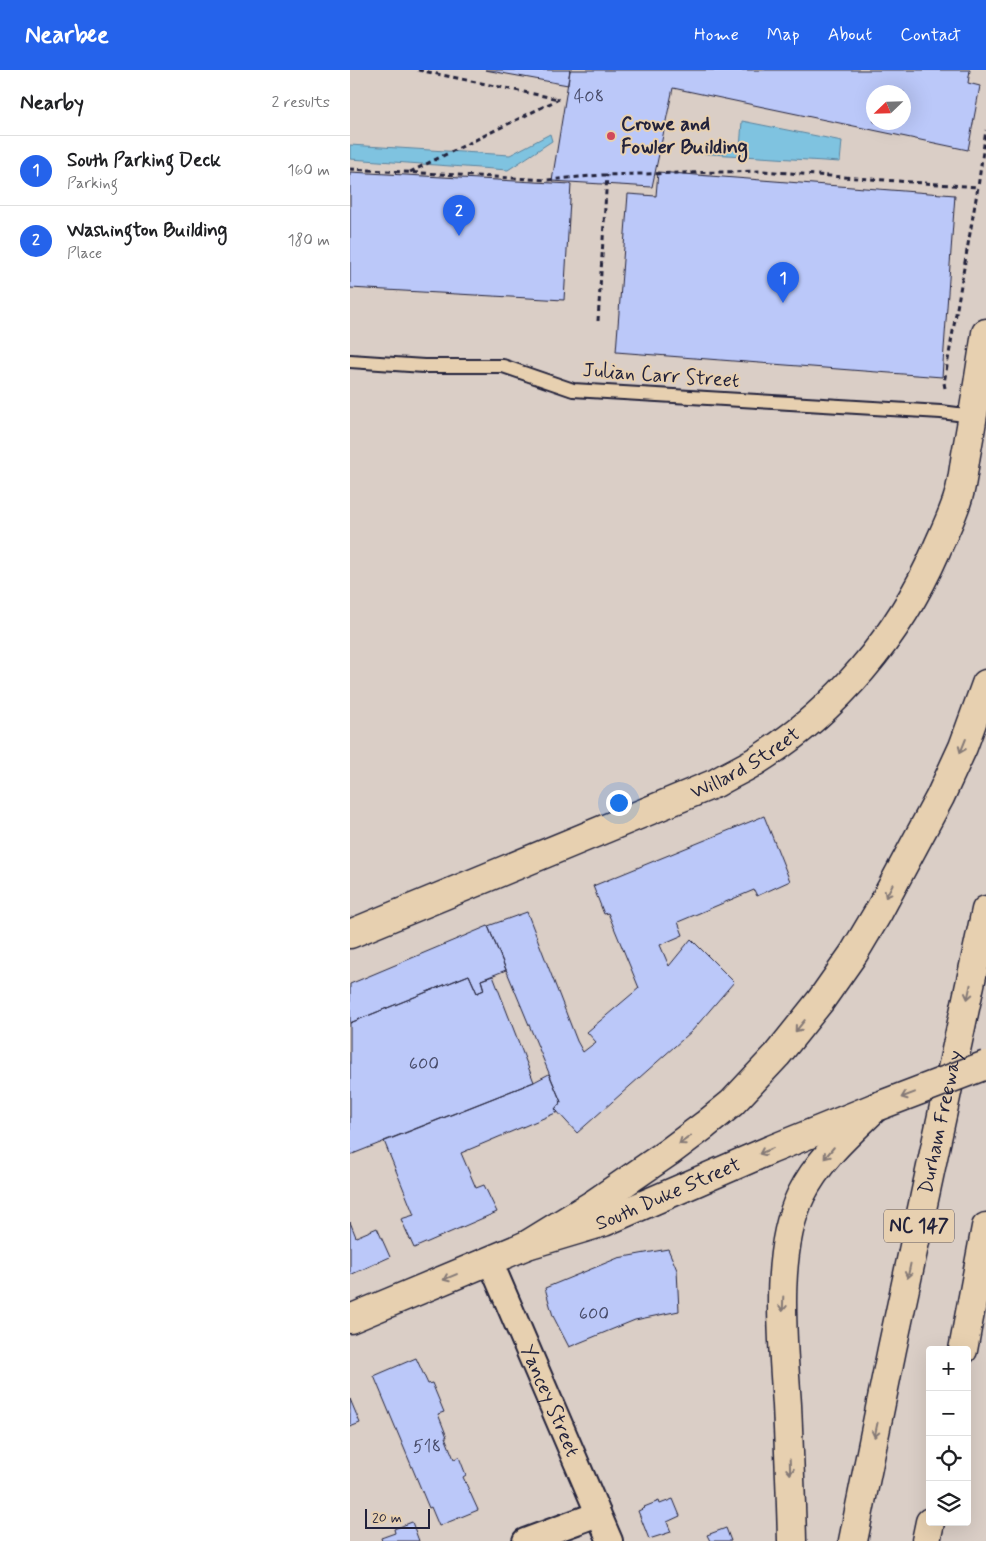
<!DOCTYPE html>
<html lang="en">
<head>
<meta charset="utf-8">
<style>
	:root { --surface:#fff; --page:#f6f6f6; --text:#202124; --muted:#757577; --line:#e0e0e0; --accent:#2563eb }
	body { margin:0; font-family:Mynerve,sans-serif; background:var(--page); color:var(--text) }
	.controls { position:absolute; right:15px; bottom:15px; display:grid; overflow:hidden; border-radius:5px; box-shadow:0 5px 20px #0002 }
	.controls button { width:45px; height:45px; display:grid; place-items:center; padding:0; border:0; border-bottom:1px solid var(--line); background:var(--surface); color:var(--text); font:25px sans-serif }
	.compass { position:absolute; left:516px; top:15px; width:45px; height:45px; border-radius:50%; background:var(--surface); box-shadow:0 5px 20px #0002; rotate:247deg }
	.scale { position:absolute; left:15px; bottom:12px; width:65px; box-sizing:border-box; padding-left:5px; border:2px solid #22223b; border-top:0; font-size:14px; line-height:18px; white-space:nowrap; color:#22223b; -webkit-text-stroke:4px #e7d0b0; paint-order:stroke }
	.you { position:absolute; left:268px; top:732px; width:18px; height:18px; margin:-12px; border:4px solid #fff; border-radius:50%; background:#1a73e8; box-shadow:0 0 0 8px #1a73e833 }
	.badge { display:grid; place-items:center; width:32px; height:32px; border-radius:50%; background:var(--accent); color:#fff; font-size:16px; font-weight:700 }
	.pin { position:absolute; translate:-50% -41px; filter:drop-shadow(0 1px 2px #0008) }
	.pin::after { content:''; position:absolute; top:26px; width:18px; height:15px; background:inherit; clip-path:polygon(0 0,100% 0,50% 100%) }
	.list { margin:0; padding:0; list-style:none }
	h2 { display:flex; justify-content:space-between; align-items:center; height:65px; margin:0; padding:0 20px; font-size:21px }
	h2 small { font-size:16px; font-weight:400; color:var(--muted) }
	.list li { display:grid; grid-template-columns:32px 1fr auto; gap:15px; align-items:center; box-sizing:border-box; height:70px; padding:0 20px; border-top:1px solid var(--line) }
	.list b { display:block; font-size:19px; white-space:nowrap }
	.list p { margin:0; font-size:16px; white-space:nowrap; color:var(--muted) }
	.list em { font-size:16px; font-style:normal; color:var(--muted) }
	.icon { flex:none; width:28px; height:28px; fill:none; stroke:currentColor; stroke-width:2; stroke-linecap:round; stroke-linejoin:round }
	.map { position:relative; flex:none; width:636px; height:1471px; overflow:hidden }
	header { display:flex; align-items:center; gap:30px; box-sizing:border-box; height:70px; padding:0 25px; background:var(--accent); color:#fff }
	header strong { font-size:24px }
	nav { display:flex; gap:28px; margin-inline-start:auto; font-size:18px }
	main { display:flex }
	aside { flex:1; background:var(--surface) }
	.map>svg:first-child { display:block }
</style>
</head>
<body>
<header>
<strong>Nearbee</strong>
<nav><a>Home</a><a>Map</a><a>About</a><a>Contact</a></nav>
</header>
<main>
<aside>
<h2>Nearby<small>2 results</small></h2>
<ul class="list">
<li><span class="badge">1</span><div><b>South Parking Deck</b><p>Parking</p></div><em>160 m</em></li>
<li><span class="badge">2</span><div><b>Washington Building</b><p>Place</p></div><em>180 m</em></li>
</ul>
</aside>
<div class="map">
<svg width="636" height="1471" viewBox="0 0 636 1471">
	<rect width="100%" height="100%" fill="#dacec6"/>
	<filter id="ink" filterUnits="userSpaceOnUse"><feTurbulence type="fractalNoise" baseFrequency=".02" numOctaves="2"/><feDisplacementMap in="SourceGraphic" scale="10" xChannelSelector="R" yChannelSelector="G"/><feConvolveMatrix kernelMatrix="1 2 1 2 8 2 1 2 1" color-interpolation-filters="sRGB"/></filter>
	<g filter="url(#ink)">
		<path fill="#7fc3e0" stroke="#5a839e" d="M392 51 492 71 490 92 345 83 346 77 390 79Z
			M200 64 202 71 158 100 0 89V75L160 85Z"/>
		<path fill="#bbc8f9" stroke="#22223b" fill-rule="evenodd" d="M135 0H220L218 15Z
			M220 0H620L618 13 630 16 618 80 323 18 302 117 202 111ZM524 22H554V52H524Z
			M0 102 221 114 214 230 0 218Z
			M308 102 605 125 592 307 266 282 278 124 306 126Z
			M414 746 440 811 407 826 404 820 328 852 333 865 310 875 319 896 341 869 384 912 342 961 227 1063 205 1039 211 1032 138 856 177 842 227 971 233 982 246 972 237 962 289 918 258 843 254 844 243 816Z
			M138 856 156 900 131 910 134 920 127 923 119 905 0 953V914Z
			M119 905 127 923 134 920 131 910 143 906 184 1012 0 1085V953Z
			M199 1004 211 1032 205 1039 208 1042 111 1083 126 1118 134 1115 147 1142 64 1178 51 1149 64 1145 34 1071 184 1012Z
			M0 1152 6 1167 27 1158 40 1187 0 1205Z
			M318 1179 327 1200 329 1241 285 1250 219 1277 203 1246 195 1218 268 1188Z
			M66 1288 78 1314 82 1313 94 1342 88 1344 97 1367H95L104 1389 109 1387 116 1405 113 1407 128 1440 89 1456 81 1437 79 1438 24 1306Z
			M0 1329 10 1353 0 1357Z
			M323 1429 330 1446 317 1452 321 1462 299 1469 288 1441 295 1438 294 1437 309 1431 310 1434Z
			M62 1452 69 1471H32L31 1468 45 1463 44 1459Z
			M376 1458 381 1471H360L357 1465Z"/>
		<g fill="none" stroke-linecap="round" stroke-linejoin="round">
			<g stroke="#22223b" stroke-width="16">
				<path id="service" d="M0 291 74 296H153L223 320 591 342 623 346"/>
			</g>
			<g stroke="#22223b" stroke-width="28">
				<g id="minor">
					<path id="s1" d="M140 1191 260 1471"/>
					<path d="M175 1471 248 1444"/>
				</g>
			</g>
			<g stroke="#22223b" stroke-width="31">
				<g id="tertiary">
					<path id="s2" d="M0 864 366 713C379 705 393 699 406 691 486 641 549 566 586 481 594 462 604 443 609 424 613 410 614 394 617 379 624 341 630 302 636 263"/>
				</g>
			</g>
			<g stroke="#22223b" stroke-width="31">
				<g id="secondary">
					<path id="s3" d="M0 1249 177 1175 254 1152 420 1080 526 1037"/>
				</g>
			</g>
			<g stroke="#22223b" stroke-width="31">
				<g id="motorway">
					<path d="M177 1175 242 1135 319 1082 355 1055 382 1033 427 985 471 930 504 883 529 841 590 727 613 677 636 614"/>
					<path d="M613 1280 636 1157"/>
					<path d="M442 1471C441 1426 439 1380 437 1335 433 1273 423 1182 451 1125 468 1090 498 1064 526 1037"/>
					<path id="s4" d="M503 1471 542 1279 636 840"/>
					<path d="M576 1471 580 1452"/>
				</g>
			</g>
			<path stroke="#22223b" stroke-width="3" stroke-dasharray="5 4" stroke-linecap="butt" d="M68 0 208 29
				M0 99 197 110 252 105 412 101 628 117
				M60 102 209 29
				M248 251 257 105
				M595 318 594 313 628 117 636 60"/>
			<use href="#service" stroke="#e7d0b0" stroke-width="12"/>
			<use href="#minor" stroke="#e7d0b0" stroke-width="24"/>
			<use href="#tertiary" stroke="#e7d0b0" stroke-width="28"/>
			<use href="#secondary" stroke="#e7d0b0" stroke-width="28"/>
			<use href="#motorway" stroke="#e7d0b0" stroke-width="28"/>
			<g stroke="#22223b" stroke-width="31" stroke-linecap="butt">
				<path id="secondary-bridge" d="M526 1037 636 995"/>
			</g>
			<use href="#secondary-bridge" stroke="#e7d0b0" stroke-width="28"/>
		</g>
		<defs><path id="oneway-shaft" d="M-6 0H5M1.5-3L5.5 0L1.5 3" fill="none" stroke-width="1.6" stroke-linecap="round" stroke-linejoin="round" transform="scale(1.25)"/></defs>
		<g stroke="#847976">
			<use href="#oneway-shaft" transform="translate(613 676) rotate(112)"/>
			<use href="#oneway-shaft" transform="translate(539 821) rotate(118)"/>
			<use href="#oneway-shaft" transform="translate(619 922) rotate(102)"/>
			<use href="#oneway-shaft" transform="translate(450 956) rotate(129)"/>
			<use href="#oneway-shaft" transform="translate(558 1025) rotate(159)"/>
			<use href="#oneway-shaft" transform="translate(335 1070) rotate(144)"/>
			<use href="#oneway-shaft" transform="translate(416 1081) rotate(157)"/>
			<use href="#oneway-shaft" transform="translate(479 1083) rotate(130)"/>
			<use href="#oneway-shaft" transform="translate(559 1201) rotate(102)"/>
			<use href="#oneway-shaft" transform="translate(100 1207) rotate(157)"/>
			<use href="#oneway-shaft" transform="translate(433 1234) rotate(92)"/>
			<use href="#oneway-shaft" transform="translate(526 1360) rotate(102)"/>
			<use href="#oneway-shaft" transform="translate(440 1397) rotate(88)"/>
		</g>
	</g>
	<circle fill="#d1495b" stroke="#e7d0b0" stroke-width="2" cx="261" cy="66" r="5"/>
	<g text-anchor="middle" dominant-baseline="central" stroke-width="4" stroke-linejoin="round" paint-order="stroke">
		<g font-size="18" fill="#484c6a">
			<text x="239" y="27">408</text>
			<text x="74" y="994">600</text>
			<text x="244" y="1244">600</text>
			<text x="77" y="1377">518</text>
		</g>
		<rect fill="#e7d0b0" stroke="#5d565e" stroke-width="1" x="534" y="1139.5" width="70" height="33" rx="4"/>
		<g font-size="19" font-weight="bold" fill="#22223b">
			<text x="569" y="1156">NC 147</text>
		</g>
		<g font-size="20" font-weight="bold" fill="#22223b" stroke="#e7d0b0" text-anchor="start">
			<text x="271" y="54">Crowe and<tspan x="271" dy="23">Fowler Building</tspan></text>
		</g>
		<g font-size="20" fill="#22223b" stroke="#e7d0b0">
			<text transform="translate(311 306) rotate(4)">Julian Carr Street</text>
			<text stroke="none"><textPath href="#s2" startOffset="431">Willard Street</textPath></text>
			<text stroke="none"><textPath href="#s4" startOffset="428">Durham Freeway</textPath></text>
			<text stroke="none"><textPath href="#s3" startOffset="342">South Duke Street</textPath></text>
			<text stroke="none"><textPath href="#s1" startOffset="152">Yancey Street</textPath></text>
		</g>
	</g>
</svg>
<div class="controls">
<button>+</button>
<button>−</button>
<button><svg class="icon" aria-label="locate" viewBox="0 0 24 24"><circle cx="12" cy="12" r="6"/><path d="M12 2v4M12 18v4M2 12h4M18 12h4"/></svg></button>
<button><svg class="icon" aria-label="layers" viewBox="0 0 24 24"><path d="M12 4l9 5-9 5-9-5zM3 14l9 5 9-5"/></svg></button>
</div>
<svg class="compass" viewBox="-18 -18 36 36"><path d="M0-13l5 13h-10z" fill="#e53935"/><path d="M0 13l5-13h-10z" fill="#757577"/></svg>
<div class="scale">20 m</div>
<div class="you"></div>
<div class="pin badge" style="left:433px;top:233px">1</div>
<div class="pin badge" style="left:109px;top:166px">2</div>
</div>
</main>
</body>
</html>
